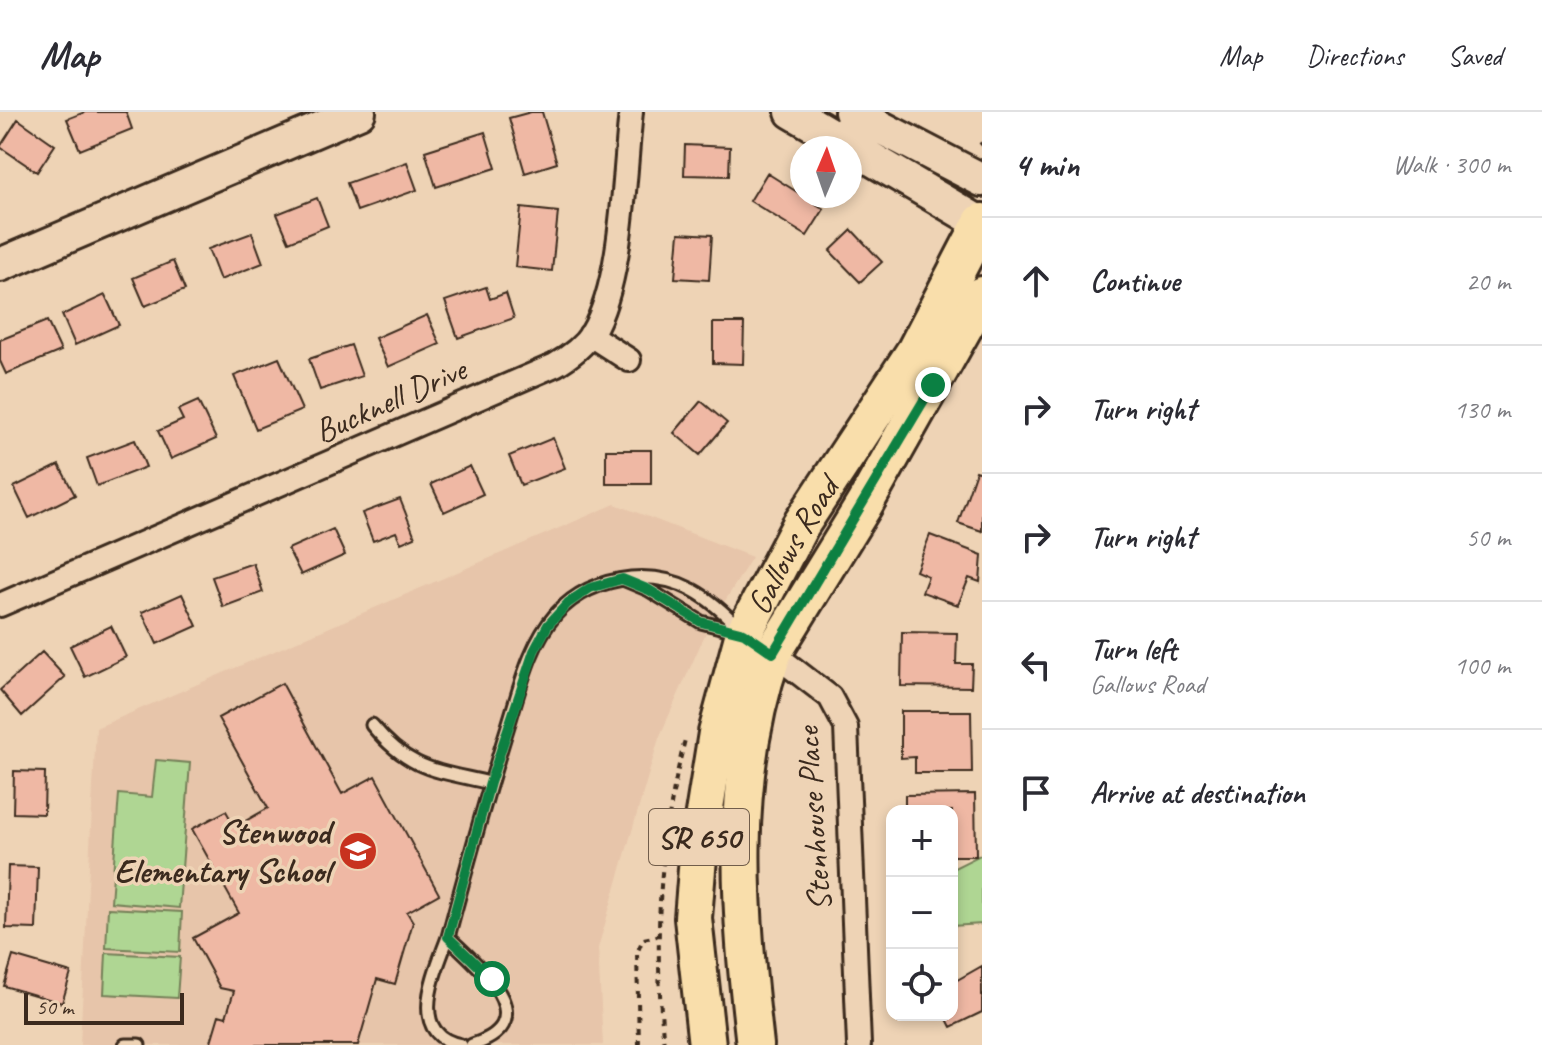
<!DOCTYPE html>
<html lang="en">
<head>
<meta charset="utf-8">
<style>
	:root { --surface:#fff; --page:#f2f2f3; --text:#2b2b33; --muted:#7c7c81; --line:#e1e1e2 }
	body { margin:0; font-family:Caveat,sans-serif; background:var(--page); color:var(--text) }
	.controls { position:absolute; right:24px; bottom:24px; display:grid; overflow:hidden; border-radius:16px; box-shadow:0 4px 12px #0003 }
	.controls button { width:72px; height:72px; display:grid; place-items:center; padding:0; border:0; border-bottom:2px solid var(--line); background:var(--surface); color:var(--text); font:40px sans-serif }
	.compass { position:absolute; left:790px; top:24px; width:72px; height:72px; border-radius:50%; background:var(--surface); box-shadow:0 4px 12px #0003; rotate:2deg }
	.scale { position:absolute; left:24px; bottom:20px; width:160px; box-sizing:border-box; padding-left:8px; border:4px solid #3b2a1e; border-top:0; font-size:22px; line-height:28px; white-space:nowrap; color:#3b2a1e; -webkit-text-stroke:6px #eed3b5; paint-order:stroke }
	.stop { position:absolute; width:24px; height:24px; margin:-18px; border:6px solid #0b8043; border-radius:50%; background:#fff }
	.stop.end { background:#0b8043; border-color:#fff; box-shadow:0 2px 8px #0008 }
	.list { margin:0; padding:0; list-style:none }
	h2 { display:flex; justify-content:space-between; align-items:center; height:104px; margin:0; padding:0 32px; font-size:34px }
	h2 small { font-size:26px; font-weight:400; color:var(--muted) }
	.list li { display:grid; grid-template-columns:52px 1fr auto; gap:24px; align-items:center; box-sizing:border-box; height:128px; padding:0 32px; border-top:2px solid var(--line) }
	.list b { display:block; font-size:30px; white-space:nowrap }
	.list p { margin:0; font-size:26px; white-space:nowrap; color:var(--muted) }
	.list em { font-size:26px; font-style:normal; color:var(--muted) }
	.icon { flex:none; width:44px; height:44px; fill:none; stroke:currentColor; stroke-width:2; stroke-linecap:round; stroke-linejoin:round }
	.map { position:relative; flex:none; width:982px; height:933px; overflow:hidden }
	header { display:flex; align-items:center; gap:48px; box-sizing:border-box; height:112px; padding:0 40px; background:var(--surface); border-bottom:2px solid var(--line) }
	header strong { font-size:38px }
	nav { display:flex; gap:44px; margin-inline-start:auto; font-size:28px }
	main { display:flex }
	aside { flex:1; background:var(--surface) }
	.map>svg:first-child { display:block }
</style>
</head>
<body>
<header>
<strong>Map</strong>
<nav><a>Map</a><a>Directions</a><a>Saved</a></nav>
</header>
<main>
<div class="map">
<svg width="982" height="933" viewBox="0 0 982 933">
	<rect width="100%" height="100%" fill="#eed3b5"/>
	<filter id="ink" filterUnits="userSpaceOnUse"><feTurbulence type="fractalNoise" baseFrequency=".0125" numOctaves="2"/><feDisplacementMap in="SourceGraphic" scale="16" xChannelSelector="R" yChannelSelector="G"/><feConvolveMatrix kernelMatrix="1 2 1 2 8 2 1 2 1" color-interpolation-filters="sRGB"/></filter>
	<g filter="url(#ink)">
		<path fill="#e7c5aa" d="M615 392 752 445 706 520 659 626 598 836 603 933H80L96 616Z"/>
		<path fill="#afd693" stroke="#758058" stroke-width="2" d="M156 648 190 651 179 796 111 790 119 682 152 685Z
			M982 742V812L952 814V757Z
			M108 796 182 800 180 840 106 836Z
			M106 841 180 845 177 886 104 882Z"/>
		<path fill="#efb8a4" stroke="#3b2a1e" stroke-width="2" d="M85 0H126L132 17 80 38 67 7Z
			M531 0H542L557 51 525 61 509 6Z
			M18 7 55 33 37 60 0 35Z
			M485 20 496 56 436 75 425 39Z
			M685 33 730 35 729 64 684 63Z
			M407 50 417 78 357 99 347 71Z
			M767 61 824 97 807 124 750 89Z
			M317 86 328 114 289 130 277 102Z
			M521 96 558 100 552 159 515 155Z
			M852 118 882 150 860 170 830 139Z
			M252 121 263 151 220 168 208 137Z
			M679 121 712 123 709 168 675 166Z
			M173 149 185 178 145 194 133 166Z
			M486 175 490 187 506 181 514 206 458 226 445 189Z
			M105 183 119 213 75 233 62 203Z
			M427 203 440 232 388 255 375 226Z
			M47 209 61 239 6 262 0 249V228Z
			M713 211H744L743 252 713 251Z
			M351 233 362 264 320 278 309 247Z
			M279 246 302 298 256 317 234 264Z
			M198 289 216 327 171 347 158 319 183 308 178 298Z
			M701 289 727 311 700 343 674 321Z
			M553 326 565 356 521 373 509 344Z
			M135 328 146 355 97 374 87 346Z
			M606 338H651V372H606Z
			M59 353 75 383 29 406 14 375Z
			M470 354 483 382 444 400 431 372Z
			M976 359 982 361V419L958 411Z
			M400 387 415 425 401 431 396 420 373 429 362 401Z
			M333 417 345 443 301 463 288 437Z
			M930 423 982 443 980 470 969 466 958 493 922 480 928 464 916 459Z
			M253 451 263 480 223 495 212 465Z
			M182 482 197 514 157 532 142 500Z
			M111 514 126 545 85 565 70 534Z
			M902 520 957 521 956 552H972L971 575 901 574Z
			M42 540 65 565 22 604 0 578Z
			M282 571 342 682 375 664 439 782 407 800 413 810 395 872 377 867 358 933H210L219 903 226 905 234 879 220 876 193 826 239 801 192 717 226 699 235 715 268 696 218 606Z
			M901 599H971L972 661H915V645L901 646Z
			M14 659 45 660 44 702 13 701Z
			M975 682 976 744H952V699H905V683Z
			M8 754 38 755 36 817 6 816Z
			M13 844 71 861 62 891 4 874Z
			M982 854V900L951 915 945 903H952V871Z"/>
		<g fill="none" stroke-linecap="round" stroke-linejoin="round">
			<g stroke="#3b2a1e" stroke-width="17">
				<path id="lane" d="M625 468 649 478 701 510 740 520
					M372 613C410 659 435 658 490 671
					M448 825C467 754 486 684 508 614 520 576 529 533 556 502 576 480 601 469 631 466 679 462 709 484 741 518
					M125 933H139
					M461 933C405 922 436 859 448 825 475 852 548 909 472 933"/>
			</g>
			<g stroke="#3b2a1e" stroke-width="28">
				<path id="street" d="M590 223 629 248
					M0 493 555 253C569 245 583 235 592 221 623 169 624 62 631 0
					M765 535 830 585 846 615 859 933"/>
			</g>
			<g stroke="#3b2a1e" stroke-width="38">
				<path id="secondary" d="M792 0 982 112
					M851 0 982 68
					M0 153 359 0"/>
			</g>
			<g stroke="#3b2a1e" stroke-width="42">
				<g id="primary">
					<path id="s1" d="M707 933 693 806 699 733 717 621 744 521 800 414 915 239 982 110"/>
					<path d="M755 933C740 801 728 669 773 541L864 393 982 183"/>
				</g>
			</g>
			<path stroke="#3b2a1e" stroke-width="4" stroke-dasharray="6 6" stroke-linecap="butt" d="M980 33 982 31
				M639 933 637 841 643 827 657 824
				M664 933C653 827 659 727 686 624"/>
			<use href="#lane" stroke="#eed3b5" stroke-width="11"/>
			<use href="#street" stroke="#eed3b5" stroke-width="22"/>
			<use href="#secondary" stroke="#eed3b5" stroke-width="32"/>
			<use href="#primary" stroke="#f9deab" stroke-width="36"/>
		</g>
	</g>
	<g fill="none" stroke-linecap="round" stroke-linejoin="round" filter="url(#ink)">
		<path stroke="#0b8043" stroke-width="10" d="M492 867 448 825 490 671 534 539 548 513 568 491 590 476 622 467 649 478 701 510 744 521 773 541 933 273"/>
	</g>
	<defs>
		<g id="school-disc" transform="scale(2)"><circle r="9.5" fill="#c8321e" stroke="#eed3b5"/><path d="M0-5L7-2L0 1L-7-2ZM-4 1L0 2.5L4 1V4Q0 6-4 4Z" fill="#fff"/></g>
	</defs>
	<g fill-rule="evenodd">
		<use href="#school-disc" x="358" y="739"/>
	</g>
	<g text-anchor="middle" dominant-baseline="central" stroke-width="7" stroke-linejoin="round" paint-order="stroke">
		<rect fill="#eed3b5" stroke="#715d4b" stroke-width="2" x="649" y="697" width="100" height="56" rx="6"/>
		<g font-size="32" font-weight="bold" fill="#3b2a1e">
			<text x="699" y="725">SR 650</text>
		</g>
		<g font-size="34" fill="#3b2a1e" stroke="#eed3b5">
			<text transform="translate(390 288) rotate(-24)">Bucknell Drive</text>
			<text stroke="none"><textPath href="#s1" startOffset="518">Gallows Road</textPath></text>
			<text transform="translate(813 707) rotate(-94)">Stenhouse Place</text>
		</g>
		<g font-size="34" font-weight="bold" fill="#3b2a1e" stroke="#eed3b5" text-anchor="end">
			<text x="330" y="719">Stenwood<tspan x="330" dy="39">Elementary School</tspan></text>
		</g>
	</g>
</svg>
<div class="controls">
<button>+</button>
<button>−</button>
<button><svg class="icon" aria-label="locate" viewBox="0 0 24 24"><circle cx="12" cy="12" r="6"/><path d="M12 2v4M12 18v4M2 12h4M18 12h4"/></svg></button>
</div>
<svg class="compass" viewBox="-18 -18 36 36"><path d="M0-13l5 13h-10z" fill="#e53935"/><path d="M0 13l5-13h-10z" fill="#7c7c81"/></svg>
<div class="scale">50 m</div>
<div class="stop" style="left:492px;top:867px"></div>
<div class="stop end" style="left:933px;top:273px"></div>
</div>
<aside>
<h2>4 min<small>Walk · 300 m</small></h2>
<ul class="list">
<li><svg class="icon" aria-label="ahead" viewBox="0 0 24 24"><path d="M12 20V5M6 11l6-6 6 6"/></svg><div><b>Continue</b></div><em>20 m</em></li>
<li><svg class="icon" aria-label="right" viewBox="0 0 24 24"><path d="M7 20v-9h11M14 6l5 5-5 5"/></svg><div><b>Turn right</b></div><em>130 m</em></li>
<li><svg class="icon" aria-label="right" viewBox="0 0 24 24"><path d="M7 20v-9h11M14 6l5 5-5 5"/></svg><div><b>Turn right</b></div><em>50 m</em></li>
<li><svg class="icon" aria-label="left" viewBox="0 0 24 24"><path d="M17 20v-9H6M10 6l-5 5 5 5"/></svg><div><b>Turn left</b><p>Gallows Road</p></div><em>100 m</em></li>
<li><svg class="icon" aria-label="arrive" viewBox="0 0 24 24"><path d="M6 21V4h12l-3 4 3 4H6"/></svg><div><b>Arrive at destination</b></div></li>
</ul>
</aside>
</main>
</body>
</html>
